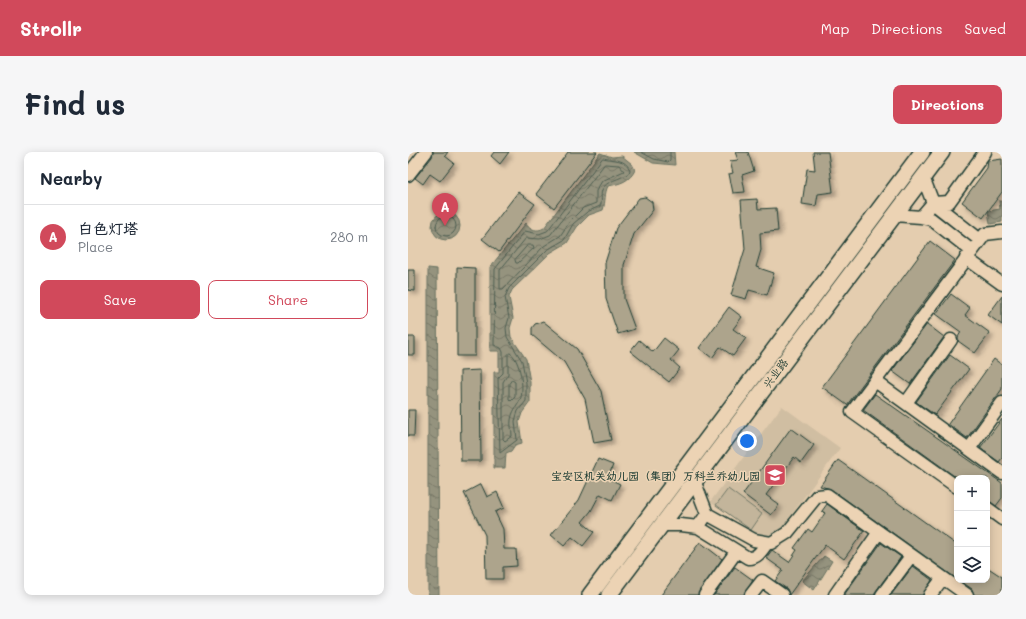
<!DOCTYPE html>
<html lang="en">
<head>
<meta charset="utf-8">
<style>
	:root { --surface:#fff; --page:#f6f6f7; --text:#1f2937; --muted:#747a83; --line:#e0e1e3; --accent:#d1495b }
	body { margin:0; font-family:Mali,"LXGW WenKai TC",sans-serif; background:var(--page); color:var(--text) }
	.controls { position:absolute; right:12px; bottom:12px; display:grid; overflow:hidden; border-radius:8px; box-shadow:0 2px 10px #0003 }
	.controls button { width:36px; height:36px; display:grid; place-items:center; padding:0; border:0; border-bottom:1px solid var(--line); background:var(--surface); color:var(--text); font:20px sans-serif }
	.you { position:absolute; left:339px; top:289px; width:14px; height:14px; margin:-10px; border:3px solid #fff; border-radius:50%; background:#1a73e8; box-shadow:0 0 0 6px #1a73e833 }
	.badge { display:grid; place-items:center; width:26px; height:26px; border-radius:50%; background:var(--accent); color:#fff; font-size:13px; font-weight:700 }
	.pin { position:absolute; translate:-50% -33px; filter:drop-shadow(0 1px 2px #0008) }
	.pin::after { content:''; position:absolute; top:21px; width:14px; height:12px; background:inherit; clip-path:polygon(0 0,100% 0,50% 100%) }
	.list { margin:0; padding:0; list-style:none }
	h2 { display:flex; justify-content:space-between; align-items:center; height:52px; margin:0; padding:0 16px; font-size:17px }
	h2 small { font-size:13px; font-weight:400; color:var(--muted) }
	.list li { display:grid; grid-template-columns:26px 1fr auto; gap:12px; align-items:center; box-sizing:border-box; height:64px; padding:0 16px; border-top:1px solid var(--line) }
	.list b { display:block; font-size:15px; white-space:nowrap }
	.list p { margin:0; font-size:13px; white-space:nowrap; color:var(--muted) }
	.list em { font-size:13px; font-style:normal; color:var(--muted) }
	.actions { display:flex; gap:8px; padding:12px 16px }
	.actions a { flex:1; padding:9px 0; border:1px solid var(--accent); border-radius:8px; text-align:center; font-size:14px; color:var(--accent) }
	.actions .main { background:var(--accent); color:#fff }
	.icon { flex:none; width:22px; height:22px; fill:none; stroke:currentColor; stroke-width:2; stroke-linecap:round; stroke-linejoin:round }
	.map { position:relative; flex:none; width:594px; height:443px; overflow:hidden; border-radius:8px }
	header { display:flex; align-items:center; gap:24px; box-sizing:border-box; height:56px; padding:0 20px; background:var(--accent); color:#fff }
	header strong { font-size:19px }
	nav { display:flex; gap:22px; margin-inline-start:auto; font-size:14px }
	.intro { display:flex; align-items:center; justify-content:space-between; box-sizing:border-box; height:96px; padding:0 24px }
	h1 { margin:0; font-size:28px }
	.button { padding:10px 18px; border-radius:8px; background:var(--accent); color:#fff; font-size:14px; font-weight:700 }
	main { display:flex; gap:24px; padding:0 24px }
	aside { flex:1; background:var(--surface); border-radius:8px; box-shadow:0 2px 10px #0003 }
	.map>svg:first-child { display:block }
</style>
</head>
<body>
<header>
<strong>Strollr</strong>
<nav><a>Map</a><a>Directions</a><a>Saved</a></nav>
</header>
<div class="intro"><h1>Find us</h1><a class="button">Directions</a></div>
<main>
<aside>
<h2>Nearby<small></small></h2>
<ul class="list">
<li><span class="badge">A</span><div><b>白色灯塔</b><p>Place</p></div><em>280 m</em></li>
</ul>
<div class="actions"><a class="main">Save</a><a>Share</a></div>
</aside>
<div class="map">
<svg width="594" height="443" viewBox="0 0 594 443">
	<defs>
		<pattern id="water-waves" width="16" height="10" patternUnits="userSpaceOnUse"><rect width="16" height="10" fill="#95937e"/><path d="M0 5q4-4 8 0t8 0" fill="none" stroke="#797968"/></pattern>
		<filter id="shadow"><feDropShadow dx="3.5" dy="3.5" stdDeviation="2" flood-color="#0004"/></filter>
	</defs>
	<rect width="100%" height="100%" fill="#e4cdaf"/>
	<filter id="ink" filterUnits="userSpaceOnUse"><feTurbulence type="fractalNoise" baseFrequency=".025" numOctaves="2"/><feDisplacementMap in="SourceGraphic" scale="8" xChannelSelector="R" yChannelSelector="G"/><feConvolveMatrix kernelMatrix="1 2 1 2 8 2 1 2 1" color-interpolation-filters="sRGB"/></filter>
	<g filter="url(#ink)">
		<path fill="#d0bea2" d="M374 254 432 296 373 377 365 384 350 383 302 350Z"/>
		<path fill="#c3b59b" stroke="#717968" d="M320 337 354 362 343 378 308 353Z"/>
		<path fill="url(#water-waves)" stroke="#667160" d="M226 0H266L267 13 245 11Z
			M192 1 204 5 214 4 224 12 227 18C222 29 212 32 200 34 196 42 198 49 195 58L181 63 169 75 159 91 142 101 104 138 101 145 105 166 102 176 103 185 118 207 122 230V250L114 261 111 270 114 291 107 293 103 299 98 301 97 316H86V220H91V199H82V115L118 71C123 78 129 80 136 76Z
			M591 49H594V70L582 72 580 59 592 57Z
			M24 74a14 14 0 1 1 28 0a14 14 0 1 1-28 0Z
			M20 116 29 117 31 443H20Z
			M416 404 424 409 406 438 394 429Z"/>
		<g fill="none" stroke-linecap="round" stroke-linejoin="round">
			<path stroke="#4e5f52" stroke-width="1" d="M233 0 246 7 260 10 262 8V0
				M195 6C206 9 217 6 222 18L221 21C212 28 198 28 194 38 192 44 195 49 192 54L179 60 165 72 156 88 139 98 101 136 97 145 101 166 98 176 99 185 114 209 118 231V249L110 259 107 269 109 288 92 301 90 226 95 221V200L93 196 86 193 87 117 117 79 131 82 139 79Z
				M197 12 211 13 216 19 194 29 188 39V51L175 56 162 69 152 84 136 94 95 137H92V118L118 86 132 87 142 83Z
				M28 74a10 10 0 1 1 20 0a10 10 0 1 1-20 0Z
				M120 93H125L126 96 110 111H108L107 108Z
				M102 201C112 206 117 238 112 248 109 255 104 259 103 268 102 273 104 278 104 284L97 289 95 287V230L100 222V203Z
				M104 228 107 230V245L103 249 101 247V232Z"/>
		</g>
		<path fill="#ada48c" stroke="#1f3d34" filter="url(#shadow)" d="M25 0H40L37 4 46 11 32 29 22 22 15 32 7 26 24 5Z
			M86 0H101L92 12 83 4Z
			M160 0H189L146 56 128 42Z
			M327 0H340L346 19 334 23 337 40 325 41 321 22 325 21 322 9 330 8Z
			M405 0H420L425 40 410 42 408 54 394 52 399 17 407 18Z
			M594 7V40L575 66 554 50 579 16 580 9Z
			M110 40 127 52 91 100 74 87Z
			M237 45 244 50 245 58 226 82 216 113V147L227 177 210 182 198 147 197 111 208 76 231 46Z
			M349 47 350 57 368 56 370 79 352 81 353 98 348 115 366 121 359 143 341 138 338 147 323 143 337 97 333 48Z
			M522 89 547 108 439 253 414 235Z
			M49 115 67 116V204H49Z
			M0 118H7V139L0 138Z
			M543 142 562 156 557 163 582 181 567 201 550 189V185L553 180 528 162Z
			M594 144V173L580 163Z
			M321 155 334 165 325 177 338 186 325 204 312 195 304 206 291 196Z
			M135 169 169 197 193 239 203 288 186 291 177 247 156 210 124 183V176L127 172Z
			M519 172 536 185 502 232 484 219Z
			M0 185H7V203H0Z
			M256 186 271 198 263 208 272 216 261 230 222 199 231 188 245 200Z
			M542 203 561 217 527 263 508 250Z
			M586 207 594 213V237L559 286 540 272Z
			M72 218 73 309H53L52 219Z
			M467 242 594 331V346L588 354 579 348V326H549L455 258Z
			M0 258H7L6 284H0Z
			M594 267V306L591 310 572 296Z
			M383 276 406 293 393 311 386 305 358 343 371 353 363 363 335 342Z
			M190 307 205 313 200 326 212 332 204 348 192 342 183 359 174 370 186 380 175 394 164 385 156 394 143 383 171 348Z
			M430 308 549 393V427L423 337 412 334Z
			M73 332 79 345 89 340 96 356 87 360 95 377 96 397H108L109 414 95 415V427H78L77 383 56 341Z
			M419 352 456 379 436 407 417 393 381 443 379 437 367 429 375 418 358 406 364 398 381 410 389 398 386 396 400 377 404 380 417 361 414 359Z
			M292 390 314 407 290 443H253Z
			M473 391 493 405 468 439 467 443H436Z
			M505 414 524 428 515 443H483Z
			M327 415 345 428 336 443H306Z
			M579 415 594 425V443H566L564 437 551 428H579Z"/>
		<g fill="none" stroke-linecap="round" stroke-linejoin="round">
			<g stroke="#1f3d34" stroke-width="15">
				<path id="minor" d="M0 23 18 0
					M525 51 541 50 577 0
					M525 51 572 88
					M486 63 513 65 525 51 515 25
					M513 65 523 67 564 99
					M558 106 594 132
					M467 229 594 321
					M498 251 543 188
					M561 297 594 251
					M549 335 444 260 577 82 594 80
					M579 356 594 367
					M299 362 346 388 363 391 379 381 409 344 419 343 559 443
					M253 373H273L290 375 299 362 286 328
					M290 375 340 406C349 407 354 398 359 391
					M297 443 328 400
					M343 443 354 429 374 443
					M427 443 471 380
					M474 443 503 404
					M522 443 535 426"/>
			</g>
			<g stroke="#1f3d34" stroke-width="18">
				<path id="major" d="M182 443 514 0
					M201 443 534 0"/>
			</g>
			<use href="#minor" stroke="#ecd3b4" stroke-width="12"/>
			<use href="#major" stroke="#ecd3b4" stroke-width="15"/>
		</g>
	</g>
	<defs>
		<g id="school-square" transform="scale(1.15)"><rect x="-9" y="-9" width="18" height="18" rx="4" fill="#d1495b" stroke="#ecd3b4"/><path d="M0-5L7-2L0 1L-7-2ZM-4 1L0 2.5L4 1V4Q0 6-4 4Z" fill="#fff"/></g>
	</defs>
	<g fill-rule="evenodd">
		<use href="#school-square" x="367" y="323"/>
	</g>
	<g text-anchor="middle" dominant-baseline="central" stroke-width="3" stroke-linejoin="round" paint-order="stroke">
		<g font-size="11" fill="#1f3d34" stroke="#ecd3b4">
			<text transform="translate(367 221) rotate(-53)">兴业路</text>
		</g>
		<g font-size="11" font-weight="bold" fill="#1f3d34" stroke="#ecd3b4" text-anchor="end">
			<text x="352" y="323">宝安区机关幼儿园（集团）万科兰乔幼儿园</text>
		</g>
	</g>
</svg>
<div class="controls">
<button>+</button>
<button>−</button>
<button><svg class="icon" aria-label="layers" viewBox="0 0 24 24"><path d="M12 4l9 5-9 5-9-5zM3 14l9 5 9-5"/></svg></button>
</div>
<div class="you"></div>
<div class="pin badge" style="left:37px;top:74px">A</div>
</div>
</main>
</body>
</html>
